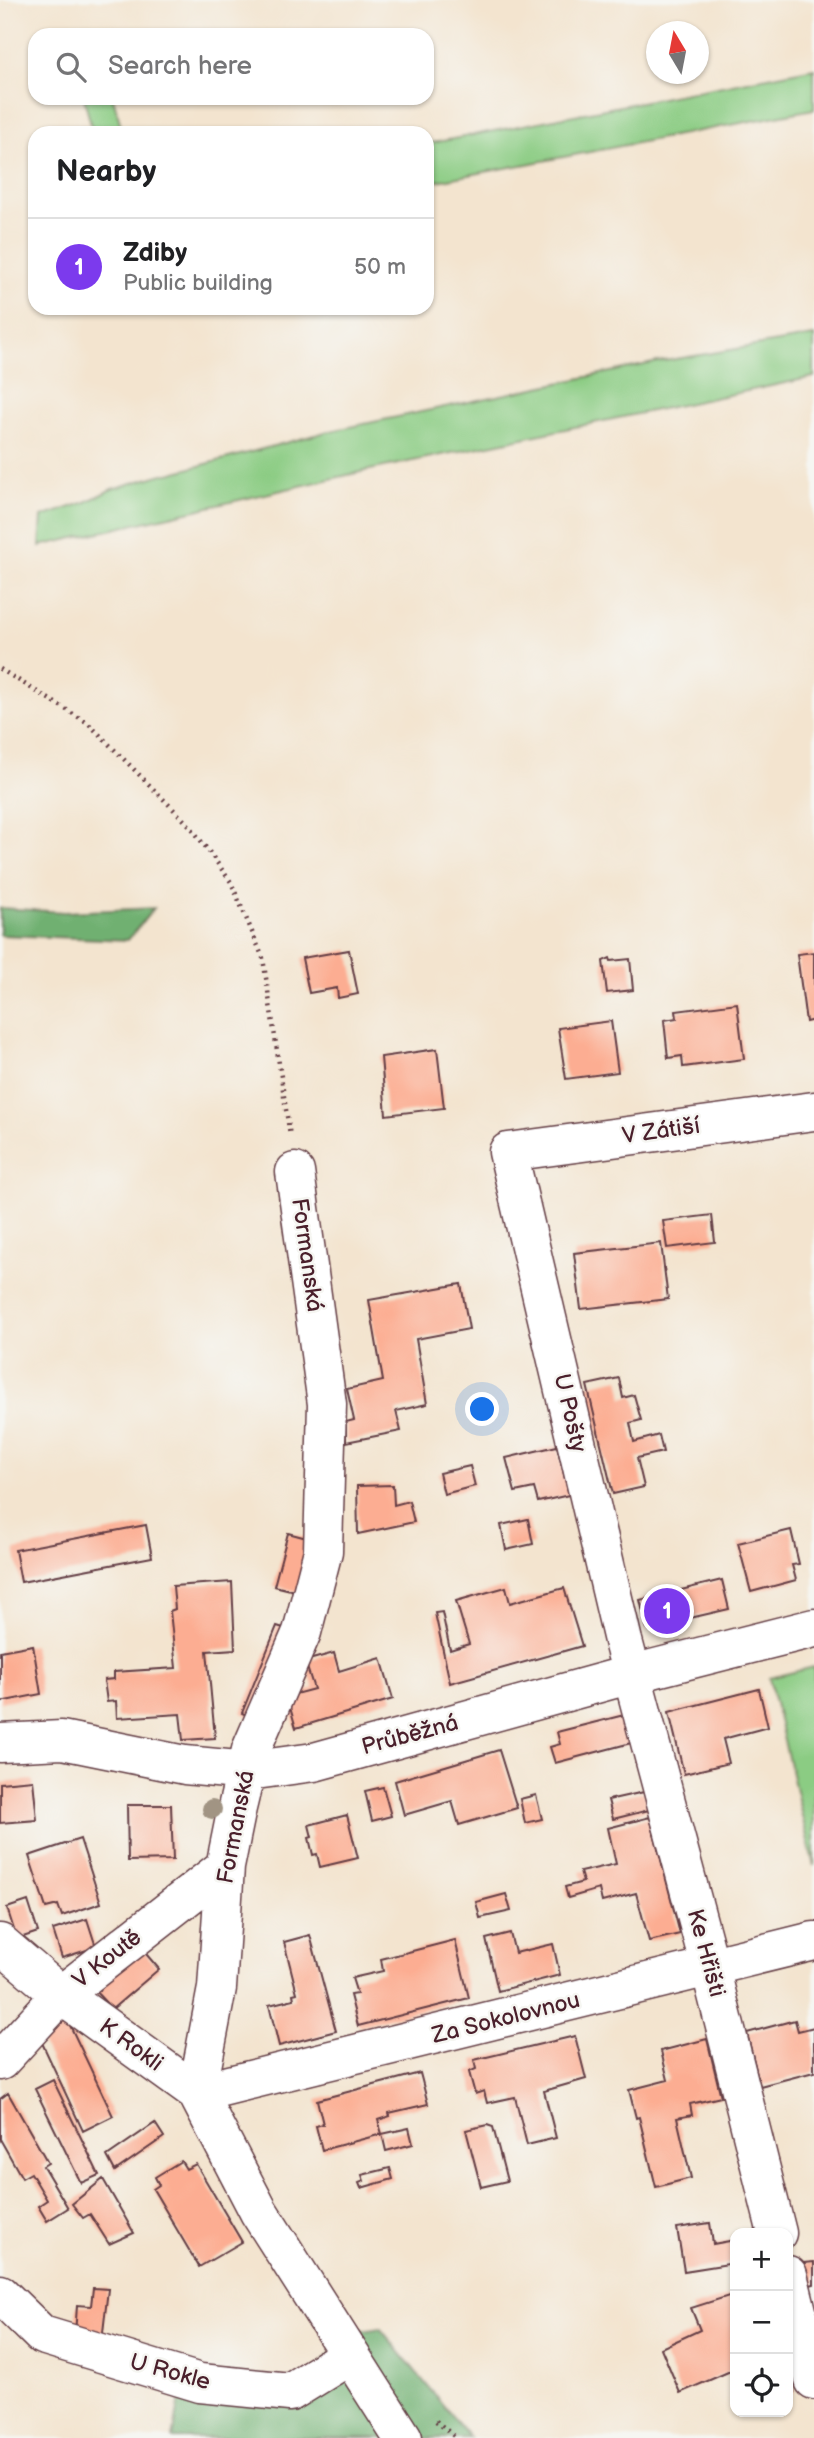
<!DOCTYPE html>
<html lang="en">
<head>
<meta charset="utf-8">
<style>
	:root { --surface:#fff; --page:#f2f2f2; --text:#202124; --muted:#757577; --line:#e0e0e0; --accent:#7c3aed }
	body { margin:0; font-family:"Balsamiq Sans",sans-serif; background:var(--page); color:var(--text) }
	.controls { position:absolute; right:21px; bottom:21px; display:grid; overflow:hidden; border-radius:14px; box-shadow:0 2px 5px #0004 }
	.controls button { width:63px; height:63px; display:grid; place-items:center; padding:0; border:0; border-bottom:2px solid var(--line); background:var(--surface); color:var(--text); font:35px sans-serif }
	.compass { position:absolute; left:646px; top:21px; width:63px; height:63px; border-radius:50%; background:var(--surface); box-shadow:0 2px 5px #0004; rotate:350deg }
	.you { position:absolute; left:483px; top:1410px; width:24px; height:24px; margin:-18px; border:5px solid #fff; border-radius:50%; background:#1a73e8; box-shadow:0 0 0 10px #1a73e833 }
	.badge { display:grid; place-items:center; width:46px; height:46px; border-radius:50%; background:var(--accent); color:#fff; font-size:23px; font-weight:700 }
	.pin { position:absolute; translate:-50% -50%; border:4px solid #fff; box-shadow:0 2px 7px #0006 }
	.list { margin:0; padding:0; list-style:none }
	h2 { display:flex; justify-content:space-between; align-items:center; height:91px; margin:0; padding:0 28px; font-size:30px }
	h2 small { font-size:23px; font-weight:400; color:var(--muted) }
	.list li { display:grid; grid-template-columns:46px 1fr auto; gap:21px; align-items:center; box-sizing:border-box; height:98px; padding:0 28px; border-top:2px solid var(--line) }
	.list b { display:block; font-size:26px; white-space:nowrap }
	.list p { margin:0; font-size:23px; white-space:nowrap; color:var(--muted) }
	.list em { font-size:23px; font-style:normal; color:var(--muted) }
	.icon { flex:none; width:38px; height:38px; fill:none; stroke:currentColor; stroke-width:2; stroke-linecap:round; stroke-linejoin:round }
	.map { position:relative; flex:none; width:814px; height:2438px; overflow:hidden }
	.search { position:absolute; background:var(--surface); box-shadow:0 2px 5px #0004; left:28px; top:28px; width:406px; height:77px; display:flex; align-items:center; gap:18px; box-sizing:border-box; padding:0 24px; border-radius:21px; color:var(--muted); font-size:26px }
	.panel { position:absolute; background:var(--surface); box-shadow:0 2px 5px #0004; left:28px; top:126px; width:406px; height:189px; border-radius:21px }
	.map>svg:first-child { display:block }
</style>
</head>
<body>
<div class="map">
<svg width="814" height="2438" viewBox="0 0 814 2438">
	<rect width="100%" height="100%" fill="#f6f6f2"/>
	<filter id="ink" filterUnits="userSpaceOnUse"><feTurbulence type="fractalNoise" baseFrequency=".0143" numOctaves="2"/><feDisplacementMap in="SourceGraphic" scale="14" xChannelSelector="R" yChannelSelector="G"/><feConvolveMatrix kernelMatrix="1 2 1 2 8 2 1 2 1" color-interpolation-filters="sRGB"/></filter>
	<filter id="wash" filterUnits="userSpaceOnUse"><feTurbulence type="fractalNoise" baseFrequency=".00686" numOctaves="4" result="noise"/><feDisplacementMap in="SourceGraphic" scale="28" xChannelSelector="R" yChannelSelector="G"/><feGaussianBlur stdDeviation="1.57" result="paint"/><feColorMatrix in="noise" values="0 0 0 0 0 0 0 0 0 0 0 0 0 0 0 0 0 1.4 0 .05"/><feComposite in="paint" operator="in"/></filter>
	<g filter="url(#wash)">
		<rect width="100%" height="100%" fill="#f3e4cf"/>
		<path fill="#8bcc83" stroke="#6a7657" stroke-width="2" d="M814 68V109L427 183V144Z
			M84 98H113L123 133H93Z
			M814 336V377L365 471 40 546 42 517 86 502 112 489 163 474H169L326 432 658 362Z
			M814 1667V1866L769 1678Z"/>
		<path fill="#70b071" stroke="#5d684e" stroke-width="2" d="M0 908 65 912 154 908 128 940 0 935Z
			M380 2328 470 2438H173L181 2392 282 2405 350 2333Z"/>
		<g id="blocks">
			<path fill="#fcad92" d="M349 950 358 994 338 998 337 988 309 993 302 958Z
				M814 952V1020L806 1022 797 954Z
				M610 958 611 961 630 959 633 990 607 993 603 961Z
				M737 1003 744 1059 683 1067 682 1056 668 1058 664 1020 677 1018 676 1011Z
				M611 1021 618 1072 566 1079 558 1028Z
				M437 1049 444 1108 386 1115 381 1057Z
				M712 1215 715 1242 667 1248 663 1221Z
				M661 1243 668 1299 581 1309 574 1253Z
				M461 1284 469 1329 416 1339 427 1404 396 1411 401 1431 346 1442V1422L354 1420 347 1389 383 1381 369 1300Z
				M619 1378 623 1398 634 1395 641 1420 630 1423 634 1442 659 1435 663 1452 637 1458 644 1487 613 1494 587 1385Z
				M557 1446 569 1495 538 1502 534 1488 515 1492 506 1458Z
				M470 1466 475 1486 444 1494 439 1473Z
				M393 1485 394 1505 409 1501 414 1522 358 1534 357 1486Z
				M528 1519 533 1544 506 1550 501 1525Z
				M146 1525 152 1557 21 1582 15 1550Z
				M791 1530 799 1564 792 1565 796 1580 751 1592 738 1543Z
				M288 1533 314 1540 299 1592 274 1586Z
				M722 1580 729 1609 647 1628 640 1600Z
				M232 1582 235 1649 207 1651 215 1738 183 1740 180 1714 117 1718 116 1701 107 1702 104 1680 114 1679V1672L176 1668 170 1611 175 1609 173 1586Z
				M506 1587 510 1603 564 1588 582 1646 450 1683 435 1613 442 1612 450 1650 469 1644 456 1601Z
				M277 1626 290 1630 255 1719 242 1713Z
				M33 1645 41 1694 0 1702V1651Z
				M334 1653 339 1671 381 1658 393 1699 296 1728 289 1704 295 1694 314 1689 305 1661Z
				M759 1689 768 1727 723 1739 729 1763 684 1774 669 1712Z
				M624 1715 631 1743 555 1763 550 1747 560 1744 557 1732Z
				M499 1750 517 1808 459 1825 452 1801 404 1815 395 1781Z
				M33 1780 37 1820 0 1823V1783Z
				M383 1787 391 1816 372 1821 365 1791Z
				M644 1792 649 1810 613 1819 608 1800Z
				M536 1795 542 1819 525 1823 520 1799Z
				M127 1805H171L173 1860 128 1861Z
				M347 1815 358 1858 320 1867 317 1854 313 1855 309 1838 312 1837 309 1825Z
				M650 1817 680 1934 649 1941 636 1893 602 1902 599 1889 568 1898 565 1887 583 1882 580 1872 616 1864 608 1828Z
				M80 1839 101 1903 62 1916 58 1905 46 1908 29 1856Z
				M506 1894 511 1911 480 1918 476 1902Z
				M28 1901 38 1932 17 1939 7 1908Z
				M87 1919 96 1947 62 1958 53 1930Z
				M510 1933 515 1953 553 1944 560 1975 498 1991 486 1939Z
				M310 1935 336 2031 279 2046 269 2005 294 1999 293 1994 297 1993 284 1942Z
				M455 1940 469 1998 358 2026 350 1995 357 1994 352 1978 383 1971 381 1959Z
				M140 1947 159 1969 112 2009 93 1989Z
				M66 2017 113 2116 83 2131 37 2032Z
				M795 2020 798 2031 814 2027V2072L760 2086 747 2033Z
				M575 2036 586 2079 544 2091 556 2138 527 2145 515 2097 487 2103 484 2091 475 2094 469 2072 476 2069 474 2060Z
				M707 2039 721 2097 690 2104 692 2115 677 2118 691 2178 656 2187 639 2117 636 2118 629 2090 668 2080 661 2051Z
				M420 2073 428 2104 389 2113 390 2116 378 2120 382 2134 322 2150 316 2126 323 2124 317 2100Z
				M53 2080 99 2175 81 2183 35 2089Z
				M8 2093 48 2163 43 2166 68 2208 47 2221 38 2206 47 2200 31 2173 22 2178 0 2139V2099Z
				M155 2123 164 2137 115 2171 107 2156Z
				M487 2125 493 2127 507 2181 481 2187 466 2130Z
				M409 2128 413 2144 386 2151 382 2134Z
				M181 2161 186 2169 196 2164 242 2242 199 2267 153 2189 159 2185 155 2177Z
				M390 2168 393 2179 361 2188 359 2183 364 2181 362 2175Z
				M103 2179 134 2233 109 2244 90 2214 83 2218 72 2204Z
				M710 2223 713 2244 735 2240V2263L684 2271 677 2228Z
				M814 2262V2284L810 2285 804 2263Z
				M93 2288 108 2289 102 2341 75 2336 77 2305 91 2306Z
				M735 2294V2369L680 2393 661 2348 700 2330 691 2308Z
				M789 2370 794 2392 788 2394V2371Z"/>
		</g>
	</g>
	<g filter="url(#ink)">
		<use href="#blocks" fill-opacity="0" stroke="#633d44" stroke-width="2"/>
		<g fill="none" stroke-linecap="round" stroke-linejoin="round">
			<g stroke="#633d44" stroke-width="41">
				<path id="minor" d="M295 1172 327 1404 323 1551 302 1632 251 1750 237 1808 225 1867 217 1988 197 2093 259 2212 403 2438
					M0 1743 62 1740 185 1765 248 1771 314 1762 632 1674 814 1628
					M0 1943 61 1995 197 2093 814 1941
					M0 2061 61 1995 225 1867
					M777 2233 710 1967 623 1641 508 1152 814 1111
					M788 2275 814 2380
					M0 2294 42 2335 200 2383 290 2392 350 2355"/>
			</g>
			<path stroke="#633d44" stroke-width="4.5" stroke-dasharray="2 5" stroke-linecap="butt" d="M0 669 88 723 191 827 231 882 263 958 290 1136
				M436 2421 456 2438"/>
			<use href="#minor" stroke="#fff" stroke-width="38"/>
		</g>
		<circle fill="#a19483" cx="212" cy="1809" r="10"/>
	</g>
	<g text-anchor="middle" dominant-baseline="central" stroke-width="5" stroke-linejoin="round" paint-order="stroke">
		<g font-size="23" fill="#4a1f2b" stroke="#f6f6f2">
			<text transform="translate(661 1131) rotate(-8)">V Zátiší</text>
			<text transform="translate(307 1255) rotate(82)">Formanská</text>
			<text transform="translate(570 1413) rotate(77)">U Pošty</text>
			<text transform="translate(410 1735) rotate(-15)">Průběžná</text>
			<text transform="translate(236 1827) rotate(-79)">Formanská</text>
			<text transform="translate(706 1953) rotate(75)">Ke Hřišti</text>
			<text transform="translate(107 1959) rotate(-38)">V Koutě</text>
			<text transform="translate(506 2018) rotate(-14)">Za Sokolovnou</text>
			<text transform="translate(131 2045) rotate(36)">K Rokli</text>
			<text transform="translate(170 2372) rotate(15)">U Rokle</text>
		</g>
	</g>
</svg>
<div class="controls">
<button>+</button>
<button>−</button>
<button><svg class="icon" aria-label="locate" viewBox="0 0 24 24"><circle cx="12" cy="12" r="6"/><path d="M12 2v4M12 18v4M2 12h4M18 12h4"/></svg></button>
</div>
<svg class="compass" viewBox="-18 -18 36 36"><path d="M0-13l5 13h-10z" fill="#e53935"/><path d="M0 13l5-13h-10z" fill="#757577"/></svg>
<div class="you"></div>
<div class="pin badge" style="left:667px;top:1611px">1</div>
<div class="search"><svg class="icon" aria-label="search" viewBox="0 0 24 24"><circle cx="10" cy="10" r="6"/><path d="M15 15l6 6"/></svg>Search here</div>
<section class="panel">
<h2>Nearby<small></small></h2>
<ul class="list">
<li><span class="badge">1</span><div><b>Zdiby</b><p>Public building</p></div><em>50 m</em></li>
</ul>
</section>
</div>
</body>
</html>
